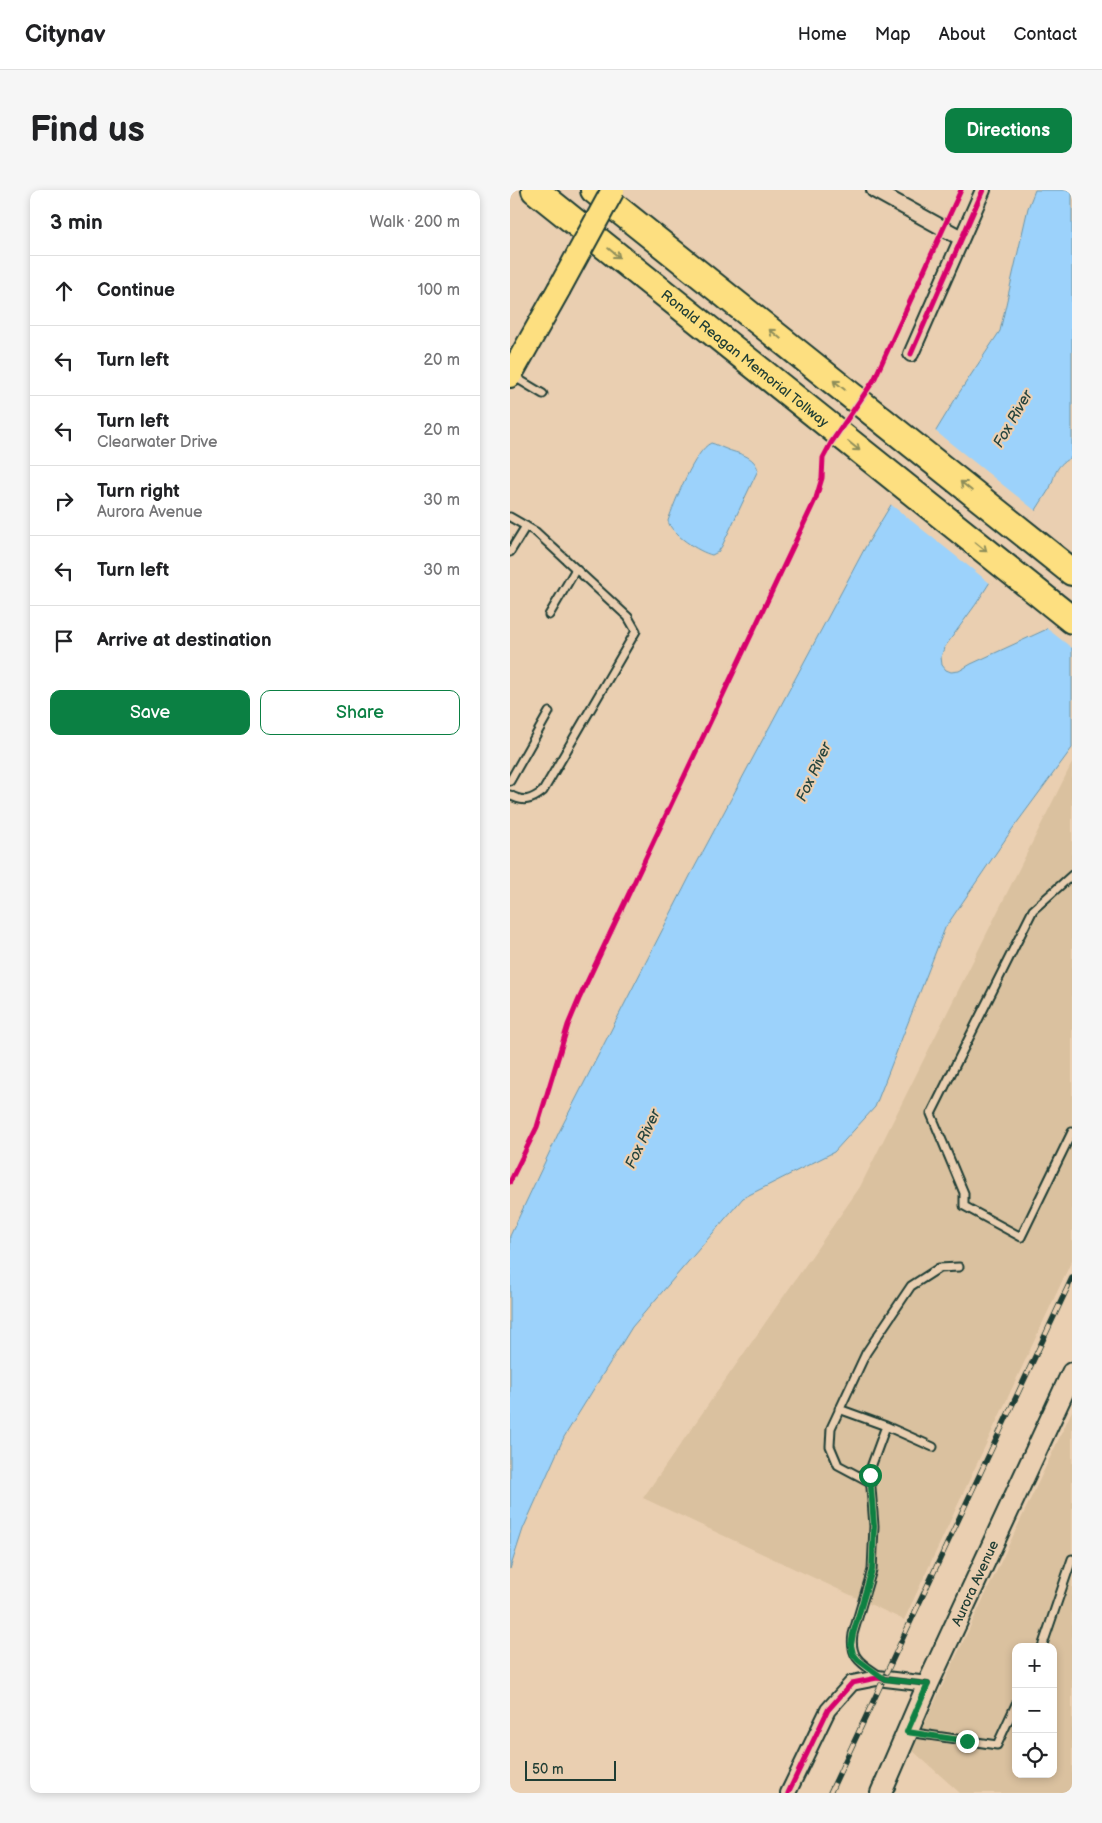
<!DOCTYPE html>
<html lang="en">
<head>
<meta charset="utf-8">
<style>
	:root { --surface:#fff; --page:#f6f6f6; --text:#202124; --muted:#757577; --line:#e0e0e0; --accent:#0b8043 }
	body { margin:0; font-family:"Balsamiq Sans",sans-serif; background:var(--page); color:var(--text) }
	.controls { position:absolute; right:15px; bottom:15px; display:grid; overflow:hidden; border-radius:10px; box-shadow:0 2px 8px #0003 }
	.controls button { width:45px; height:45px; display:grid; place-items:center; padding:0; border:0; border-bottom:1px solid var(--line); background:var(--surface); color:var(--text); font:25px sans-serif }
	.scale { position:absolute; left:15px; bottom:12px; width:91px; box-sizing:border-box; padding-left:5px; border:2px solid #1f3d34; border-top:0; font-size:14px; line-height:18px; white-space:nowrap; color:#1f3d34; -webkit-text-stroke:4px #eacfb1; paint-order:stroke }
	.stop { position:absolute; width:15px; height:15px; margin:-11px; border:4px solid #0b8043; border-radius:50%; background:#fff }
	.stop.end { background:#0b8043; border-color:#fff; box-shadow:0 1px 5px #0008 }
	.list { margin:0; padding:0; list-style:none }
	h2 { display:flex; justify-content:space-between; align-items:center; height:65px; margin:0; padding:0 20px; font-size:21px }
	h2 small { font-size:16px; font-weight:400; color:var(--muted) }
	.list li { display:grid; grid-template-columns:32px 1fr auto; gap:15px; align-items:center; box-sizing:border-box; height:70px; padding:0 20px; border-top:1px solid var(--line) }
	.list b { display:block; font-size:19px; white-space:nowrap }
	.list p { margin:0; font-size:16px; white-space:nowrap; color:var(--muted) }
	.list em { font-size:16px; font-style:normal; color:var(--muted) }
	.actions { display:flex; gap:10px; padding:15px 20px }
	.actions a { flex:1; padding:11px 0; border:1px solid var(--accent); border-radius:10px; text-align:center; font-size:18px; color:var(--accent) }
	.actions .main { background:var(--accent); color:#fff }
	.icon { flex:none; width:28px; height:28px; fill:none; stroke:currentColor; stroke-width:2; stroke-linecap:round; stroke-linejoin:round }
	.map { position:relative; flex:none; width:562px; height:1603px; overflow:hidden; border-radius:10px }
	header { display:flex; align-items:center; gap:30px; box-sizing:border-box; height:70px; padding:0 25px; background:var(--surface); border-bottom:1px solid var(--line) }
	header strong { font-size:24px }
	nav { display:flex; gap:28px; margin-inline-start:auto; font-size:18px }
	.intro { display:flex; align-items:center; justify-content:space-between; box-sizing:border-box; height:120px; padding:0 30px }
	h1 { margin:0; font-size:35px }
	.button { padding:12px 22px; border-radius:10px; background:var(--accent); color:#fff; font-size:18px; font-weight:700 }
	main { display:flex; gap:30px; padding:0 30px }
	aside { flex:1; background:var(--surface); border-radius:10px; box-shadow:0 2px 8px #0003 }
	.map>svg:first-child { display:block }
</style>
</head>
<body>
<header>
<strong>Citynav</strong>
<nav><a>Home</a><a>Map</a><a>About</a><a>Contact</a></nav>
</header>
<div class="intro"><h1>Find us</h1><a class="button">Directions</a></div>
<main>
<aside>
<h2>3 min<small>Walk · 200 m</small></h2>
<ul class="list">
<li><svg class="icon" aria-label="ahead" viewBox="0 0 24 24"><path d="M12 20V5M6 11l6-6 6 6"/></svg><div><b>Continue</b></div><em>100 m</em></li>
<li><svg class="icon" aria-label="left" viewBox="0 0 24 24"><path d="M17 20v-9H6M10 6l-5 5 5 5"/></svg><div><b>Turn left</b></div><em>20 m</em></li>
<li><svg class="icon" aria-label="left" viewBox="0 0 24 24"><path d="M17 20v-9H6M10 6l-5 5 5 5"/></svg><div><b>Turn left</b><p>Clearwater Drive</p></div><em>20 m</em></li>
<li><svg class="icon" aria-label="right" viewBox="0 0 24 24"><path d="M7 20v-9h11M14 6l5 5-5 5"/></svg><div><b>Turn right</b><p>Aurora Avenue</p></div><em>30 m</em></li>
<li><svg class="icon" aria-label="left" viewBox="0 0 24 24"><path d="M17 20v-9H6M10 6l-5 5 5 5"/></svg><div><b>Turn left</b></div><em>30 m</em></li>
<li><svg class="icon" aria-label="arrive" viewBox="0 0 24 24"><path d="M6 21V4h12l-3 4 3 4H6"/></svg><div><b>Arrive at destination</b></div></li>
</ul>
<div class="actions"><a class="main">Save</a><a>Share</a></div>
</aside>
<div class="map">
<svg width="562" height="1603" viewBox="0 0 562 1603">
	<rect width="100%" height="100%" fill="#eacfb1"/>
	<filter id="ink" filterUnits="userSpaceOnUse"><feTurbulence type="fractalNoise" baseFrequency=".02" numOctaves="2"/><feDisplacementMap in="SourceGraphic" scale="10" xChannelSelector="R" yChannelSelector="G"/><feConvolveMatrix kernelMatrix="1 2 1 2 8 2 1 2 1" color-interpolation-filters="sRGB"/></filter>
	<g filter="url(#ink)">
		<path fill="#dac19f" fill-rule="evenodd" d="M562 573V1070L394 1430 133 1308 350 997Z
			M562 1221V1603H450L402 1560ZM506 1457H543V1584H506Z"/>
		<path fill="#9cd2fb" stroke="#6a96ab" d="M525 0H562V267C546 275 546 282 540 298L466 414 434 458 431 467 432 475 436 480 441 482 449 481 461 474 535 440 562 417V558L503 638 435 738 365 917 324 962 233 1008 122 1137 54 1247 13 1339 0 1379V1046L49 942 181 684 356 356 449 203 490 141 518 18Z
			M201 253C206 254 210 257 216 259 228 264 244 265 248 280L212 356 208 362 202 365C189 362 161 344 158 331 164 313 185 260 201 253Z"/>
		<path fill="#eacfb1" d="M424 240 527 322 481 394 379 313Z
			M562 414V458L535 437Z"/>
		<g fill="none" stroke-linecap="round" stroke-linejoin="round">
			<g stroke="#1f3d34" stroke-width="11">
				<path id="service" d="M3 186 33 204
					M0 327 26 342 118 427 126 441 33 601C22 610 13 613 0 605
					M0 362 16 336
					M39 425 66 379
					M0 591 39 522
					M562 685 523 720 421 924 454 1003V1016L511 1047 562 942
					M329 1219 376 1236
					M360 1292 328 1275 320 1256 321 1238 356 1163 401 1096 429 1078 449 1077
					M532 1457 562 1369
					M371 1487C353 1474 339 1469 343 1444L362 1380 364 1336 360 1285 361 1277 376 1236 423 1257
					M398 1542 487 1555 506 1514"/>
			</g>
			<g stroke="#1f3d34" stroke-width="18">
				<path id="minor" d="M364 0 451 48
					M401 164 473 0
					M278 1603 318 1520 342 1493 367 1488 418 1494"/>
			</g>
			<g stroke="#1f3d34" stroke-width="24">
				<g id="secondary">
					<path id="s1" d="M371 1603 418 1494 562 1183"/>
				</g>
			</g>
			<g stroke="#1f3d34" stroke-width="26">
				<path id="primary" d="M0 186 49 99"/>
			</g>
			<g stroke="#1f3d34" stroke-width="30">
				<g id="motorway">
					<path id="s2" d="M25 0 562 430"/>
					<path d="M84 0 562 382"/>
				</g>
			</g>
			<use href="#service" stroke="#eacfb1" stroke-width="7"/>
			<use href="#minor" stroke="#eacfb1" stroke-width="14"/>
			<use href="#secondary" stroke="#eacfb1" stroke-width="20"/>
			<use href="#primary" stroke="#fddf80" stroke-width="22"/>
			<use href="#motorway" stroke="#fddf80" stroke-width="26"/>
			<g stroke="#1f3d34" stroke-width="5.5">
				<path id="rail" d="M320 1603 562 1088"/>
			</g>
			<use href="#rail" stroke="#eacfb1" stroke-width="4" stroke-dasharray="11" stroke-linecap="butt"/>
			<g stroke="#1f3d34" stroke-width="26" stroke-linecap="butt">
				<path id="primary-bridge" d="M49 99 103 0"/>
			</g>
			<use href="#primary-bridge" stroke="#fddf80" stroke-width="22"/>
			<g stroke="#eacfb1" stroke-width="8">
				<path id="cycleway" d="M401 164 473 0
					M0 992 27 937 58 835 69 809 306 308 312 288 313 268 321 253 364 190 451 0
					M278 1603 318 1520 342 1493 367 1488 418 1494"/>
			</g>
			<use href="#cycleway" stroke="#d6006c" stroke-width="5"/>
		</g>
		<defs><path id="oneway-shaft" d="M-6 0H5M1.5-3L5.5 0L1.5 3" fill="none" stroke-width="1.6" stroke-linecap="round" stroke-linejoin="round" transform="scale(1.25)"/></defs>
		<g stroke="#8e8e5a">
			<use href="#oneway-shaft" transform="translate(104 63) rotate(39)"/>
			<use href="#oneway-shaft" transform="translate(265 144) rotate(-141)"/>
			<use href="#oneway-shaft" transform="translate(329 195) rotate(-141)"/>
			<use href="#oneway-shaft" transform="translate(344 256) rotate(39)"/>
			<use href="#oneway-shaft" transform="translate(456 296) rotate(-141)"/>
			<use href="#oneway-shaft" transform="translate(471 357) rotate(39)"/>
		</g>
	</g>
	<g fill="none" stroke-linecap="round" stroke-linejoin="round" filter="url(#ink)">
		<path stroke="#0b8043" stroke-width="6" d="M360 1285 364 1336 362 1380 343 1444 341 1455 343 1464 348 1470 374 1489 418 1494 397 1542 457 1551"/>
	</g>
	<g text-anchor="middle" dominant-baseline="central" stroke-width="4.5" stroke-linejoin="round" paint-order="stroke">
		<g font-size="14" fill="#1f3d34" stroke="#eacfb1">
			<text stroke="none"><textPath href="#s2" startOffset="269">Ronald Reagan Memorial Tollway</textPath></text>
			<text stroke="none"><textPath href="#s1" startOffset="230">Aurora Avenue</textPath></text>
		</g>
		<g font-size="15" font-style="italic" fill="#25443e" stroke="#eacfb1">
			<text transform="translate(503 229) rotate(-60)">Fox River</text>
			<text transform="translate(304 582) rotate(-65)">Fox River</text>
			<text transform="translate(133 949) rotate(-65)">Fox River</text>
		</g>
	</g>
</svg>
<div class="controls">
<button>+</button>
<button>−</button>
<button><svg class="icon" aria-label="locate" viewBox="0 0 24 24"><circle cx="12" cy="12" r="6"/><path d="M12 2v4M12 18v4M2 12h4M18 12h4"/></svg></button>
</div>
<div class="scale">50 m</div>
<div class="stop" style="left:360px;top:1285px"></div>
<div class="stop end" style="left:457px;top:1551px"></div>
</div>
</main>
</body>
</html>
